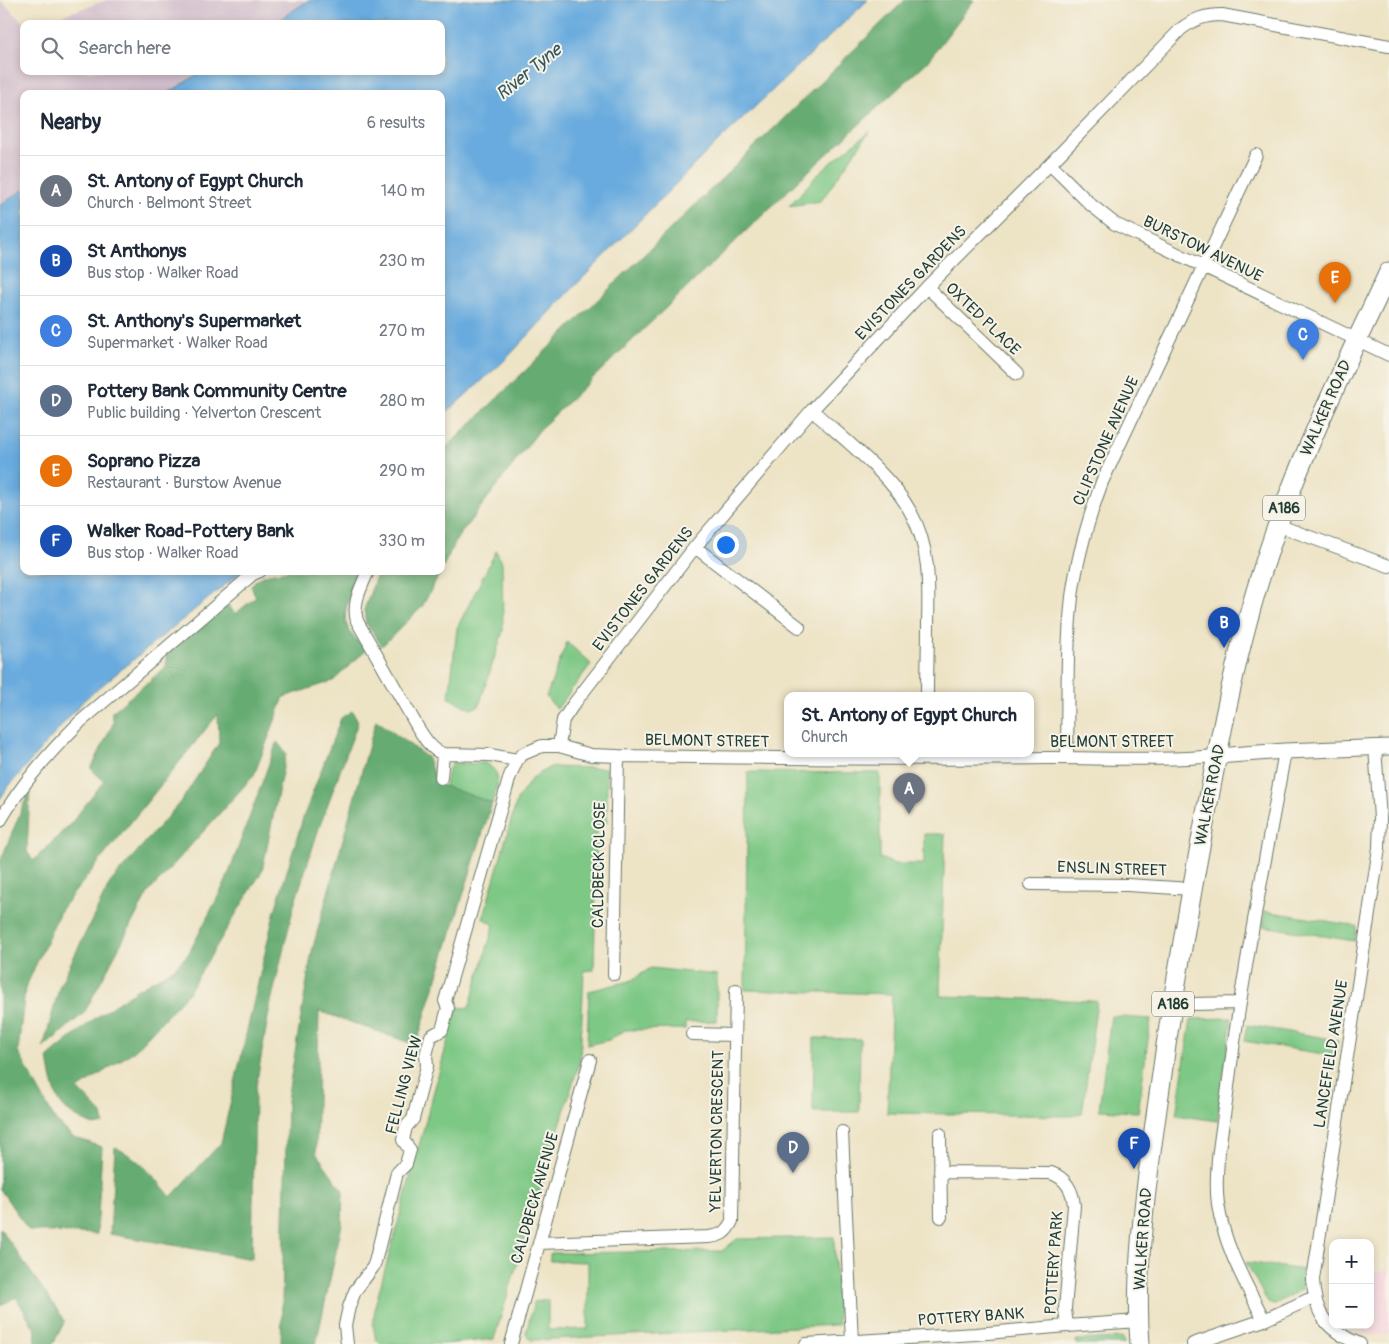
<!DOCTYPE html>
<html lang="en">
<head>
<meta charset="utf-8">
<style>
	:root { --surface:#fff; --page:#f6f6f7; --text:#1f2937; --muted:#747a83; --line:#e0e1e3; --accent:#1f6fb2 }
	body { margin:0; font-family:Pangolin,sans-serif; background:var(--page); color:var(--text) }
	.controls { position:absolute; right:15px; bottom:15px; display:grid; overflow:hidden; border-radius:10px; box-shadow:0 2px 8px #0003 }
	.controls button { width:45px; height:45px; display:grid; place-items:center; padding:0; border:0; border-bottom:1px solid var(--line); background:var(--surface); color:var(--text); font:25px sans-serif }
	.you { position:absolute; left:725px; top:544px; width:18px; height:18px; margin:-12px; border:4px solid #fff; border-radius:50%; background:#1a73e8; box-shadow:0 0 0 8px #1a73e833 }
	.badge { display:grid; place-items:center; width:32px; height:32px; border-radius:50%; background:var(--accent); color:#fff; font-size:16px; font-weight:700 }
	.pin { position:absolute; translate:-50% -41px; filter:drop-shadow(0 1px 2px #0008) }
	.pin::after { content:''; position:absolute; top:26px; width:18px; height:15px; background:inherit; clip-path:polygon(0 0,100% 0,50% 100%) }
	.popup { position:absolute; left:784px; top:692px; width:250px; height:65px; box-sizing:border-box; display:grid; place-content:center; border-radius:10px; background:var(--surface); filter:drop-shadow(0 1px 4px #0005); font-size:16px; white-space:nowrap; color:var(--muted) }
	.popup b { font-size:19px; color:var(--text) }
	.popup::after { content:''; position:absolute; left:50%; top:100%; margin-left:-10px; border:10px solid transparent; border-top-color:var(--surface) }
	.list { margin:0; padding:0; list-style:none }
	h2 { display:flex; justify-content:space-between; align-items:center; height:65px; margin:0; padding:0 20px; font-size:21px }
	h2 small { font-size:16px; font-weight:400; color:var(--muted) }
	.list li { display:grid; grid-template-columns:32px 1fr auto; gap:15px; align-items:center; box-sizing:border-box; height:70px; padding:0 20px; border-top:1px solid var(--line) }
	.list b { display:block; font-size:19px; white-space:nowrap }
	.list p { margin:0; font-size:16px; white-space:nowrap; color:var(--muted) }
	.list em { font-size:16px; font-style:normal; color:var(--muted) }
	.icon { flex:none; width:28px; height:28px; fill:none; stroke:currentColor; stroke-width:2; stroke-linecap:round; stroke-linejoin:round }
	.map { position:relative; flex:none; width:1389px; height:1344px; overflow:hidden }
	.search { position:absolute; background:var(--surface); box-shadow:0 2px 8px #0003; left:20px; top:20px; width:425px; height:55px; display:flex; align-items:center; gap:12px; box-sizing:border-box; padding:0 18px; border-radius:10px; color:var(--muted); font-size:19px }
	.panel { position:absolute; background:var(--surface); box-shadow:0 2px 8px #0003; left:20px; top:90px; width:425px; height:485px; border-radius:10px }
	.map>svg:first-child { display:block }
</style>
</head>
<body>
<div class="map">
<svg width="1389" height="1344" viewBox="0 0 1389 1344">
	<rect width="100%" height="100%" fill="#f7f3e8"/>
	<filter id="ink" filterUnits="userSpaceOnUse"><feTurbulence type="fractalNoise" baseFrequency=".02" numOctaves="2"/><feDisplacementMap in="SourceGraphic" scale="10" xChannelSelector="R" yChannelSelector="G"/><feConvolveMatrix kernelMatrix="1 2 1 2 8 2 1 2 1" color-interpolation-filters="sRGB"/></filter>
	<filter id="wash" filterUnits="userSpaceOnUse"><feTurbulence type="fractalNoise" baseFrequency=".0096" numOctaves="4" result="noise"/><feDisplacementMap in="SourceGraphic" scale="20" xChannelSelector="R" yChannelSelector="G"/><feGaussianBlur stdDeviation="1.12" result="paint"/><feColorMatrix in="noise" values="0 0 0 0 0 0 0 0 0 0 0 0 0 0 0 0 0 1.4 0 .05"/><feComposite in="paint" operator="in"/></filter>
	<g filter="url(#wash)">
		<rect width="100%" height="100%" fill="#ede3c5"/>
		<path fill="#f5cfdc" d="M1389 1270V1335H1370L1355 1328 1350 1325H1370V1275Z"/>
		<path fill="#d1bdcc" d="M0 0 25 24H24V71H200L166 94H24V188L0 204Z
			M107 0H309L272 24H37Z"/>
		<path fill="#7ec885" stroke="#4e825c" d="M870 131 821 201 789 206 821 171Z
			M496 551 502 562 503 631 479 706 471 709 449 698 457 628Z
			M567 642 591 664 557 709 546 697Z
			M486 763C504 775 497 784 492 803L445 787 448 770 452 764Z
			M550 767 607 768V822L597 828 594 970 584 971 580 1060 494 1339 443 1344H381L376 1340 373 1325 375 1306 457 1007 469 1008 494 925 483 918 517 800 532 778Z
			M748 772 880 773V858L895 864H924V834H945L940 996 1097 1001 1082 1114 1071 1116 887 1113 892 994 745 990Z
			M1265 911 1357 926 1354 941 1263 926Z
			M651 968 717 975V1021L685 1022V1029L625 1030 609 1040 587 1045 589 991 630 981Z
			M1111 1016 1151 1019 1138 1112 1099 1110Z
			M1232 1018 1217 1121 1176 1115 1191 1019Z
			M1247 1025 1338 1040 1335 1056 1244 1041Z
			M814 1038 860 1039 859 1112H813Z
			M834 1237 838 1325 531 1340 526 1333 534 1302 548 1300V1330L588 1329V1262L550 1261V1253L722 1251 737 1239Z
			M1246 1262 1303 1270 1301 1290 1273 1305 1268 1303Z
			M1123 1338 1124 1344H1077L1076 1340Z"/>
		<path fill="#66ac72" stroke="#427453" d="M905 0H974L927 62 799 180 541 428 458 537 441 570V453Z
			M286 571H362C355 587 339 611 348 628 352 636 360 643 366 650L333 681 284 697 254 775 148 893 84 1013 43 1048 60 985 110 883 182 800 219 743 218 714 61 909 25 989 18 1052 55 1120 73 1137 102 1147 97 1234 29 1231 0 1189V862L30 789 27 851 33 861 72 822 104 781 91 769 114 722 111 713 166 667 167 655 220 608 229 606 235 614 256 597 251 586C259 573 272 574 286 571Z
			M378 571H441L422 607 382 646 366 623 364 610Z
			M352 711 358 722 318 831 294 905 270 1006 255 1092 252 1259 110 1234 115 1147C142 1161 152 1174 171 1197L221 1143 274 914 303 818 341 718Z
			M376 720 428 758 436 783 492 803 416 1045 319 1011 316 1153 343 1191 342 1224 316 1344H281L287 1100 312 951Z
			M277 742 286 753 262 871 188 993 134 1051 78 1089 102 1114 104 1124 95 1126C84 1121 68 1114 61 1104 53 1092 50 1071 48 1057L94 1019 138 989 172 970 189 953 226 881Z
			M0 1228 65 1321 53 1344H35L36 1331 16 1297 0 1306Z"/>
		<path fill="#69abde" stroke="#447489" d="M309 0H868L704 155 575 286 503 362 441 417V94H167L202 71H441V24H273Z
			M24 189V571H242L84 700 8 787 0 799V205Z"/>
	</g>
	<g filter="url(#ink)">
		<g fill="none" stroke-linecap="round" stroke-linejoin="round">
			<g stroke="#677767" stroke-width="14">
				<path id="minor" d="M1050 164 1090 204 1115 224 1389 355
					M927 287 1017 374
					M812 410C842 438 891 475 910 511 930 546 929 583 928 623 928 647 927 671 927 695
					M1277 525 1389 566
					M695 547 799 627
					M368 571C361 588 352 603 357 621L418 728C425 739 431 749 443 754L490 755 517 760
					M559 746 563 720 573 705 695 547 812 410 927 287 1050 164 1181 29C1194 19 1205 15 1222 15L1389 46
					M1067 758C1068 705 1066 650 1072 597 1077 557 1088 520 1102 482L1256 155
					M441 778 443 754
					M0 821C22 783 50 752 80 722L253 574 260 571
					M1031 884 1127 885 1192 889
					M614 974 618 756
					M1191 1004 1240 1003
					M692 1034 734 1035
					M842 1132 852 1341
					M940 1134 941 1217
					M940 1172 1051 1173C1066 1178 1073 1191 1074 1206L1065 1309 1067 1326
					M539 1243 708 1237C721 1236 726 1233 732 1221L736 990
					M1264 1320C1245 1282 1224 1246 1218 1204 1213 1169 1224 1122 1228 1087 1242 974 1265 863 1285 751
					M347 1344 345 1325 349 1307 355 1291 373 1267 375 1262 397 1173 406 1164 410 1150 403 1140 406 1127 413 1119 427 1066 426 1055 431 1036 442 1030 448 1008 445 1001 510 776 517 760 523 754 542 746H559L591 755 618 756C762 758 906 760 1050 758 1106 758 1161 761 1217 756
					M511 1344 590 1060
					M806 1344 976 1334 1067 1326 1139 1321
					M1193 1344 1264 1320 1314 1297
					M1360 1344C1327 1331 1314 1314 1313 1279L1379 848 1380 818 1375 747"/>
			</g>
			<g stroke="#677767" stroke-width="17">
				<path id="tertiary" d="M1217 756 1285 751 1389 747"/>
			</g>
			<g stroke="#677767" stroke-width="21">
				<path id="primary" d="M1140 1344C1136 1296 1140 1247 1145 1199 1151 1148 1159 1096 1166 1045 1178 969 1191 894 1205 819 1221 732 1238 643 1266 559 1298 460 1345 366 1389 272"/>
			</g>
			<use href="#minor" stroke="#fff" stroke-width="12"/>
			<use href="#tertiary" stroke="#fff" stroke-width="15"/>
			<use href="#primary" stroke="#fff" stroke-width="19"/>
		</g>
	</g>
	<g text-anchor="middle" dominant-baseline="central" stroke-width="4" stroke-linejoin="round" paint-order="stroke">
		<g fill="#f7f3e8" stroke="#60746a" stroke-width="1">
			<rect x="1263" y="495.5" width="42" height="25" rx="4"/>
			<rect x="1152" y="991.5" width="42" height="25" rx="4"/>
		</g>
		<g font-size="15" font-weight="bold" fill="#1f3d34">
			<text x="1284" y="508">A186</text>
			<text x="1173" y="1004">A186</text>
		</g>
		<g font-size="16" fill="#1f3d34" stroke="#f7f3e8">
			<text transform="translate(1203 249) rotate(26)">BURSTOW AVENUE</text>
			<text transform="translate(911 283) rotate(-46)">EVISTONES GARDENS</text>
			<text transform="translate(983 319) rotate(44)">OXTED PLACE</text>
			<text transform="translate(1326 408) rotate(-66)">WALKER ROAD</text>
			<text transform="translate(1106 441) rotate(-66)">CLIPSTONE AVENUE</text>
			<text transform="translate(643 589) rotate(-52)">EVISTONES GARDENS</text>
			<text transform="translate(707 741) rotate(1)">BELMONT STREET</text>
			<text x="1112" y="742">BELMONT STREET</text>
			<text transform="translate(1210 795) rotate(-79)">WALKER ROAD</text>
			<text transform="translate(599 865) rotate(-89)">CALDBECK CLOSE</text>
			<text transform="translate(1112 869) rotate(2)">ENSLIN STREET</text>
			<text transform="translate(1331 1054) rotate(-81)">LANCEFIELD AVENUE</text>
			<text transform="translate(404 1085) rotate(-75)">FELLING VIEW</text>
			<text transform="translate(717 1131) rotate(-89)">YELVERTON CRESCENT</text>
			<text transform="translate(535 1198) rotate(-74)">CALDBECK AVENUE</text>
			<text transform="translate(1143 1239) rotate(-86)">WALKER ROAD</text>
			<text transform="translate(1054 1263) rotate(-86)">POTTERY PARK</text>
			<text transform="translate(971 1317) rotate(-4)">POTTERY BANK</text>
		</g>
		<g font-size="18" font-style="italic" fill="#32585e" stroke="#f7f3e8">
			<text transform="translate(529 72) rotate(-39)">River Tyne</text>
		</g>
	</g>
</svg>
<div class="controls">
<button>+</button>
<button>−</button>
</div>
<div class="you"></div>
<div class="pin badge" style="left:909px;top:814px;background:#6b7280">A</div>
<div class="popup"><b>St. Antony of Egypt Church</b>Church</div>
<div class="pin badge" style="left:1224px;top:648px;background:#1a4fb4">B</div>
<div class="pin badge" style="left:1303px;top:360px;background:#3f7fe0">C</div>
<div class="pin badge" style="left:793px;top:1173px;background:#5c6f8a">D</div>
<div class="pin badge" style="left:1335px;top:303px;background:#e8710a">E</div>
<div class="pin badge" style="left:1134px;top:1169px;background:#1a4fb4">F</div>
<div class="search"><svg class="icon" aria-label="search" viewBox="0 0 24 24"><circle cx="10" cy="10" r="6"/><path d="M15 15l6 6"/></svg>Search here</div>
<section class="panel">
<h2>Nearby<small>6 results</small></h2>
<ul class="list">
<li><span class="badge" style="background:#6b7280">A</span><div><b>St. Antony of Egypt Church</b><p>Church · Belmont Street</p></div><em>140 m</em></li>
<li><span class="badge" style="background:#1a4fb4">B</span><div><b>St Anthonys</b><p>Bus stop · Walker Road</p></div><em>230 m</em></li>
<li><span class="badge" style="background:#3f7fe0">C</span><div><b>St. Anthony's Supermarket</b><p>Supermarket · Walker Road</p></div><em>270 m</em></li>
<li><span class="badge" style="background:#5c6f8a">D</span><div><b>Pottery Bank Community Centre</b><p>Public building · Yelverton Crescent</p></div><em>280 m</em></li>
<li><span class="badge" style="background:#e8710a">E</span><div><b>Soprano Pizza</b><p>Restaurant · Burstow Avenue</p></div><em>290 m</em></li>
<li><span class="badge" style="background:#1a4fb4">F</span><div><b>Walker Road-Pottery Bank</b><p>Bus stop · Walker Road</p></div><em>330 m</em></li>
</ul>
</section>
</div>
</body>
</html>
